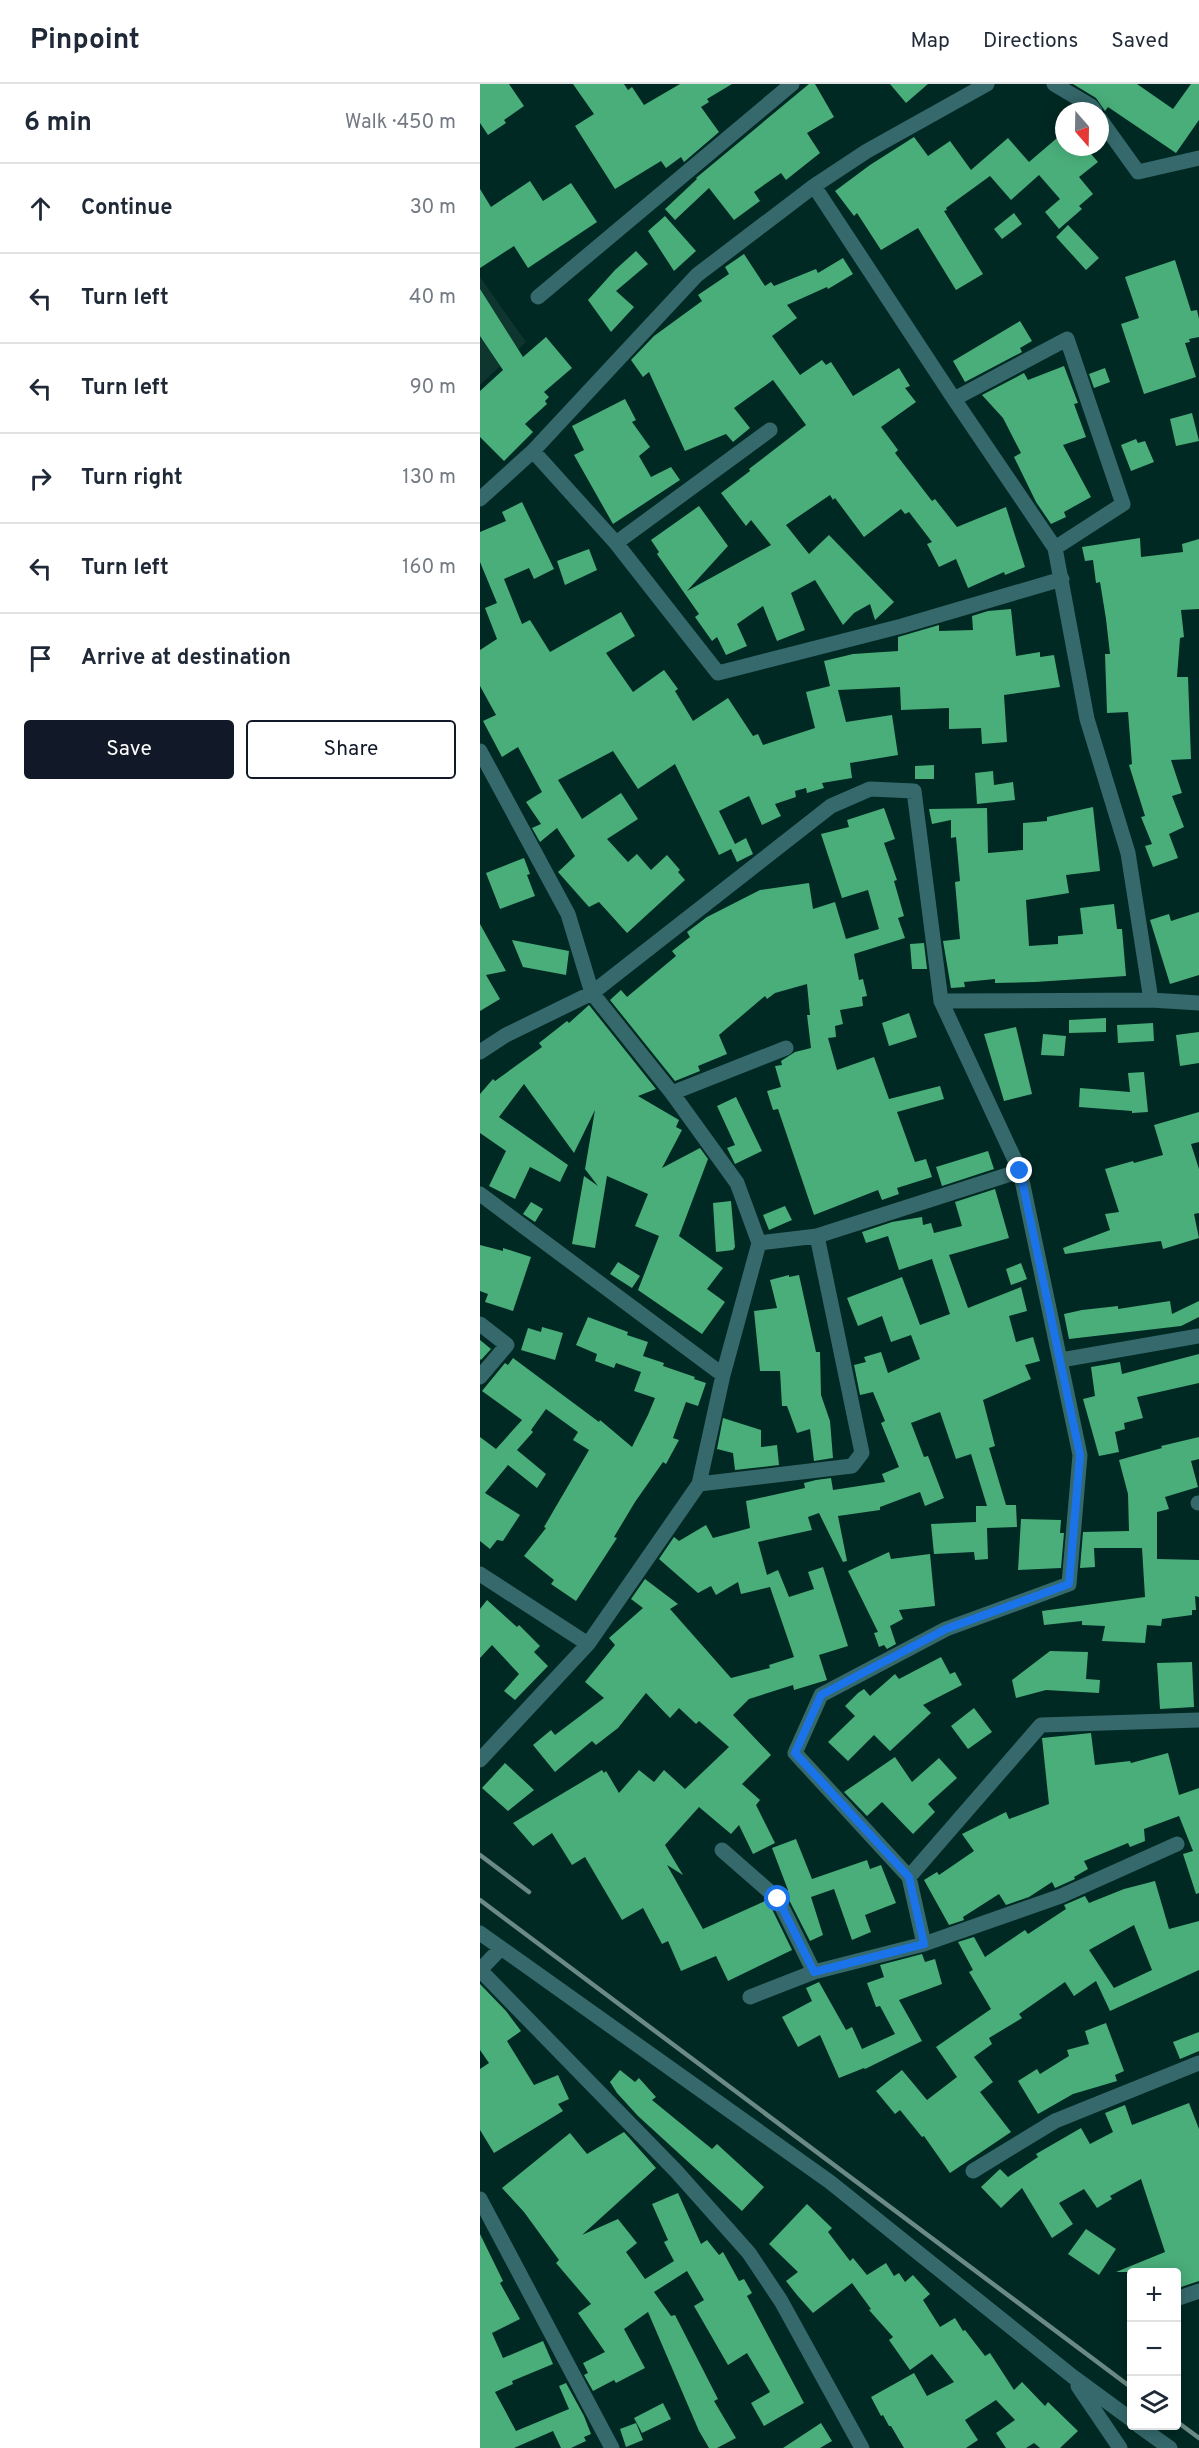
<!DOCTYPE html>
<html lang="en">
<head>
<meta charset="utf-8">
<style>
	:root { --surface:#fff; --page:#f2f2f3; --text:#1f2937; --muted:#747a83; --line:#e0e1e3; --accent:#111827 }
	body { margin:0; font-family:Overpass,sans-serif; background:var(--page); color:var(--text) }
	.controls { position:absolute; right:18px; bottom:18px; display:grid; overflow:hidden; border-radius:6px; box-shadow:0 3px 15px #0003 }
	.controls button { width:54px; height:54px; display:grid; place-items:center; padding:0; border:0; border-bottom:2px solid var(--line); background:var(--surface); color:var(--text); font:30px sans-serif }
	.compass { position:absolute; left:575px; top:18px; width:54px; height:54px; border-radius:50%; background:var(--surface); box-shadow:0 3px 15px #0003; rotate:160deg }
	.stop { position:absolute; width:18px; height:18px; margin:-14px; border:4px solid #1a73e8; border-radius:50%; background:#fff }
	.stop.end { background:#1a73e8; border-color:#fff; box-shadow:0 2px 6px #0008 }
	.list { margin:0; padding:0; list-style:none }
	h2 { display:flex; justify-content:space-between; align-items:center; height:78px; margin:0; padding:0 24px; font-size:26px }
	h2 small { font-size:20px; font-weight:400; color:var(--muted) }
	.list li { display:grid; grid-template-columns:39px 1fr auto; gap:18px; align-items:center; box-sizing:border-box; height:90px; padding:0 24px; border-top:2px solid var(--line) }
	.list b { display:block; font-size:22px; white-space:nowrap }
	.list em { font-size:20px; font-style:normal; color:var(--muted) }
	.actions { display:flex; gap:12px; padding:18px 24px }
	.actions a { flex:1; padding:14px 0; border:2px solid var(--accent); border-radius:6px; text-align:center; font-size:21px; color:var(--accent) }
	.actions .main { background:var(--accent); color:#fff }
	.icon { flex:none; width:33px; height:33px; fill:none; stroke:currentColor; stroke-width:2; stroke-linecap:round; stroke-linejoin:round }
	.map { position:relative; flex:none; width:719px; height:2364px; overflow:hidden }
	header { display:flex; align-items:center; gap:36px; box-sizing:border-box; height:84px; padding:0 30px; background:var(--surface); border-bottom:2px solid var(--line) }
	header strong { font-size:28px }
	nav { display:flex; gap:33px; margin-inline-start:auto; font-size:21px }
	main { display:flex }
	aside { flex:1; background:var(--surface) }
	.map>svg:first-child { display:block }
</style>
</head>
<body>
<header>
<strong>Pinpoint</strong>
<nav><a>Map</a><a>Directions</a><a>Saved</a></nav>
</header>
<main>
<aside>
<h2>6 min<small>Walk · 450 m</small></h2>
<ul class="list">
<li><svg class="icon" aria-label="ahead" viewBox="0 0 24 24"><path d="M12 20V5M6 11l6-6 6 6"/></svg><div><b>Continue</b></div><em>30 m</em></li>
<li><svg class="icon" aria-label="left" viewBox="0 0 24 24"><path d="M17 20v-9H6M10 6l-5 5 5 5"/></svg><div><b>Turn left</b></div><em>40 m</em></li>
<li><svg class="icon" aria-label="left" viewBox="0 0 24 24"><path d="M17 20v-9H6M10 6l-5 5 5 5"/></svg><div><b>Turn left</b></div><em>90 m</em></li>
<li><svg class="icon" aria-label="right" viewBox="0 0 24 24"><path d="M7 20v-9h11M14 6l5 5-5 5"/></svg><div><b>Turn right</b></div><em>130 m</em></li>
<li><svg class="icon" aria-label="left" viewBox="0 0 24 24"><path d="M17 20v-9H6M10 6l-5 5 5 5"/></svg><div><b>Turn left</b></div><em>160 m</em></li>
<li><svg class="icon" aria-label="arrive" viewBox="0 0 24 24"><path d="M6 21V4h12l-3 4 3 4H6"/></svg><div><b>Arrive at destination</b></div></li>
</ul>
<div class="actions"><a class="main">Save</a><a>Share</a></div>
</aside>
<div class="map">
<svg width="719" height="2364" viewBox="0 0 719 2364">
	<rect width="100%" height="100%" fill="#002923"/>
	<path fill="#0e352e" d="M0 193 46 258 0 301Z"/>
	<path fill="#49ae7a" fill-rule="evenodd" d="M0 0H29L44 22 24 36 26 39 8 51 0 39Z
		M93 0H144L148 6 152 3 164 21 200 0H252L227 15 229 18 221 23 239 48 204 78 201 73 186 84 181 77 135 105 95 42 114 30Z
		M329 0H335L354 33 327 49 340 69 306 96 301 89 274 108 280 117 254 136 229 104 195 136 185 125 217 95 216 94Z
		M410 0H448L426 19Z
		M593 0H657L693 25 711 0H719V36L696 69 628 23 625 27 616 14Z
		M584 48V63H605L618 78 599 93 613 110 599 122 602 125 579 145 565 128 580 115 559 91 531 116 510 92 466 124 467 126 464 127 503 190 476 206 438 144 401 166 377 129 374 132 355 107 390 81 434 53 448 72 470 57 491 86 528 54 549 78Z
		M50 97 63 117 91 99 117 138 48 184 34 162 0 184V105L11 123Z
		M534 129 542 140 522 155 514 145Z
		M185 132 216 167 194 187 168 147Z
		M588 141 619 174 606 186 576 153Z
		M156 167 168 180 136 207 154 223 131 248 108 216 135 186Z
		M264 170 285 202 291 198 294 202 336 185 338 189 363 174 373 190 348 205 347 203 307 221 317 234 292 252 320 291 342 276 346 281 351 278 373 312 419 284 430 302 425 304 436 318 401 343 418 366 415 369 452 417 455 415 477 443 526 423 545 483 525 491 524 488 488 504 476 475 459 483 447 460 452 458 429 428 425 430 421 425 384 453 355 414 353 416 350 411 306 441 329 470 349 451 414 518 395 536 390 520 374 529 363 541 335 496 311 509 325 546 297 557 283 522 257 540 267 562 246 571 237 553 232 557 215 533 219 530 177 470 179 468 171 456 219 422 248 462 207 507 291 461 271 436 266 442 241 409 270 387 269 385 326 341 293 296 254 324 270 344 253 358 246 350 205 367 169 288 163 293 151 276 174 252 222 217 218 211 249 190 245 183Z
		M695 176 711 227 717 226 719 235V253L709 255 710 258 705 259 716 293 664 310 641 240 659 234 645 193Z
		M0 205 43 273 66 253 92 284 64 308 69 313 65 317 67 320 45 340 53 348 24 377 0 353V307L23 286 0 252Z
		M540 237 552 257 540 264 542 268 485 298 473 277Z
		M584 282 598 319 594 320 606 353 583 361 611 413 584 428 586 433 571 440 556 418 534 373 541 369 523 334 502 311 544 289 548 296Z
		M625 284 630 298 614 304 609 290Z
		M145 315 156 336 152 338 170 363 159 372 171 393 191 383 200 396 133 440 94 371 104 366 92 342Z
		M712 329 719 357 696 362 690 335Z
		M656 355 658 359 665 357 674 378 651 387 641 361Z
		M42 418 74 485 54 495 49 484 24 495 42 540 50 536 70 568 141 528 155 552 126 569 153 608 184 586 198 605 195 607 213 637 248 614 273 652 278 650 283 661 335 644 326 608 350 602 344 577 373 570 418 567V553L459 541V547L493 546 492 532 508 527 531 525 536 572 560 568V573L574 571 580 603 524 611 527 658 502 660 501 644 469 645V624L421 626 420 603 358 606 366 638 412 631 418 671 370 679 372 694 342 699 344 704 327 709 326 704 315 707 316 713 295 720 301 732 282 741 269 712 239 727 255 760 266 754 273 770 257 778 251 765 239 771 195 680 158 705 133 667 78 696 102 735 141 709 158 735 127 755 148 778 157 770 171 786 187 771 200 786 198 788 205 796 147 849 119 818 109 823 78 788 95 772 77 744 60 758 52 744 61 740 46 718 62 708 38 663 22 673 3 637 16 631 0 602V566L17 555 5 524 17 519 0 478V448L26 437 22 428Z
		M660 454 661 473 703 468 702 460 719 455V525L701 526 704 553 700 554 697 593H708L711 675 691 676 702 709 692 712 704 743 689 750 698 774 673 783 665 762 672 760 661 733 665 732 649 681 652 680 648 628 627 629 625 570H630L626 535 620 498 616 499 613 476 605 477 602 463Z
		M109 465 117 486 85 501 77 477Z
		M454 681V695H435V682Z
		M513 687 514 701 533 698 535 716 497 720 495 689Z
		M613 723 620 787 586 791 589 809 546 816 549 862 578 860V852L603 850 600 824 634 820 637 845H642L646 892 555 898 515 899V895L484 898 485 903 471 904 463 857 480 855 475 798 480 797 476 753 471 754V736L452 740 449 725 507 724 508 769 543 766V739L567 737V733Z
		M404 724 415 755 404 759 417 796 414 797 424 832 418 834 425 854 374 870 379 896 383 895 387 912 382 913 383 922 360 926 363 940 355 942 356 953 348 954 357 986 394 973 409 1015 460 1002 464 1015 417 1028 435 1078 446 1075 452 1093 417 1104 419 1110 402 1116 398 1106 334 1131 298 1025 293 1026 287 1007 301 1003 295 982 302 981 301 977 315 968 331 964 327 931H330L327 900 295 909 287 915 285 912 239 951 247 970 218 982 220 987 195 997 130 916 141 906 147 913 196 872 192 867 210 853 207 848 227 833 280 806 329 799 333 825 355 818 366 855 399 845 388 806 362 814 341 750 369 743 367 736Z
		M44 774 50 790 47 791 55 812 20 825 6 789Z
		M719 828V891L690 900 670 836 689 830 691 837Z
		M0 840 26 887 6 891 20 915 0 927Z
		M32 856 89 867 86 891 43 883Z
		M444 859 447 885H432L430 860Z
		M109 921 176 1005 158 1012 199 1036 196 1043 202 1046 182 1084 220 1064 228 1075 199 1152 243 1184 227 1205 245 1218 222 1250 158 1206 179 1152 155 1142 168 1110 127 1092 115 1164 92 1160 104 1092 118 1102 105 1085 115 1026 94 1069 44 1000 19 1033 88 1081 80 1098 50 1083 35 1115 9 1102 26 1067 0 1049V1010L13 995 15 997 62 963 59 959 87 937 89 939Z
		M429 929 437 953 409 962 402 939Z
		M626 934V948L589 949V936Z
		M673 939 674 957 638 959 637 941Z
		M536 943 552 1010 524 1017 504 950Z
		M719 948V979L700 982 696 951Z
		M563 950 586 952 584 972 561 971Z
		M664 988 668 1028 652 1029V1027L599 1023 600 1004 650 1008 648 989Z
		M256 1013 282 1067 255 1080 247 1064 255 1061 237 1022Z
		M719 1028V1058L711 1060 719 1085V1129L714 1130 719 1154 683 1165 681 1157 585 1170 583 1164 630 1146 625 1130 639 1128 625 1085 653 1077 654 1079 683 1071 674 1041Z
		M508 1067 514 1085 462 1102 456 1083Z
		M515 1105 529 1154 469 1171 488 1224 541 1203 547 1227 529 1232 536 1258 553 1253 560 1277 545 1281 551 1295 503 1316 515 1362 509 1364 526 1421H536L537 1443 507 1444 508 1475 495 1476 494 1468 454 1470 451 1440 496 1438V1422H507L491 1370 476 1375 460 1328 431 1339 444 1373 448 1372 464 1414 445 1422 440 1408 400 1423V1426L358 1432 367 1477 363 1478 339 1429 328 1433 332 1446 278 1458 287 1491 298 1486 309 1513 334 1505 328 1488 343 1483 368 1562 339 1571 347 1596 314 1606 313 1601 269 1615 253 1631 291 1671 262 1700 280 1716 276 1721 295 1759 273 1770 259 1741 251 1750 219 1723 185 1761 203 1791 187 1781 223 1845 285 1817 290 1821 312 1866 248 1897 236 1872 201 1887 188 1857 182 1860 163 1824 142 1836 105 1773 92 1781 72 1749 53 1762 33 1739 122 1686 124 1689 126 1687 139 1709 159 1686 174 1698 184 1686 205 1705 249 1663 219 1637 216 1640 199 1624 190 1634 166 1609 138 1644 116 1661 112 1657 75 1688 53 1661 71 1646 75 1651 124 1614 105 1598 135 1561 129 1554 163 1524 151 1515 165 1495 198 1520 190 1525 251 1594 290 1584 289 1581 314 1573 290 1503 261 1510 258 1498 236 1511 231 1502 218 1509 179 1475 194 1453 199 1457 226 1441 233 1454 270 1444 266 1417 325 1404 324 1399 336 1396 351 1394 353 1406 405 1398 402 1390 419 1383 401 1339 405 1337 393 1308 380 1311 374 1281 386 1278 384 1273 401 1268 408 1289 440 1275 431 1251 411 1258 402 1232 378 1242 367 1214 422 1193 440 1241 470 1230 452 1175 419 1186 408 1152 386 1159 382 1148 412 1138 442 1133 443 1141 451 1139 454 1149 482 1142 475 1118Z
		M251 1117 255 1163 253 1166 236 1168 233 1119Z
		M51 1118 63 1125 55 1138 43 1130Z
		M305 1122 312 1136 289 1146 283 1131Z
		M0 1161 23 1167V1164L51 1173 33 1227 5 1218 8 1210 0 1207Z
		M138 1178 160 1192 152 1204 130 1190Z
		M541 1179 547 1195 531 1201 526 1185Z
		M309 1191V1193L319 1191 336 1268H340L341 1311 350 1337 353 1374 334 1377 330 1345 317 1349 307 1322H302L300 1287H280L274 1227 297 1224 290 1196Z
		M690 1217 692 1230 719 1217V1233L701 1242 589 1255 584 1230 602 1226 638 1222V1225Z
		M108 1233 148 1248 147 1251 168 1258 163 1272 184 1279 183 1282 215 1293 214 1295 226 1299 218 1322 206 1318 193 1354 199 1356 186 1380 183 1378 155 1418 134 1453 137 1454 96 1517 71 1500 74 1496 44 1472 66 1444 64 1443 109 1366 93 1356 98 1348 66 1325 51 1346 53 1348 37 1366 66 1390 57 1404 28 1381 5 1409 40 1431 23 1457 17 1456 10 1465 0 1457V1353L16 1365 42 1336 2 1307 25 1279 28 1281 33 1274 119 1338 120 1336 152 1363 168 1331 175 1314 154 1307 161 1288 136 1279 134 1284 115 1277 117 1270 96 1261Z
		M62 1243 83 1249 75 1276 41 1266 48 1244 61 1248Z
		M0 1256 11 1265 1 1276 0 1275Z
		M719 1270V1299L657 1313 663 1334 644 1339 645 1345 635 1348 639 1368 619 1372 603 1315 615 1312 611 1283 640 1278 642 1290Z
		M243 1334 281 1346V1363L297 1361 299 1381 255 1386 253 1369 237 1365Z
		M719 1353V1375L711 1377 718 1403 685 1413 689 1425 677 1428V1475L719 1476V1513L715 1512 716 1526H712V1531L682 1535 681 1542 667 1541 665 1559 622 1557 625 1542 602 1541V1537L564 1541 562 1527 665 1513 662 1464H614L615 1483 600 1484 603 1448 649 1447 648 1410 639 1376 682 1364 681 1362Z
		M541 1435 581 1436 580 1449H584L581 1484 538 1486Z
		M409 1468 411 1475 450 1470 455 1522 419 1526 423 1535 410 1542 416 1560 407 1565 404 1561 399 1563 394 1549 398 1548 368 1487Z
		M7 1516 37 1543 39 1541 60 1562 54 1568 68 1582 35 1616 24 1607 39 1590 12 1561 0 1574V1525Z
		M570 1567 608 1568 606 1595 620 1596 619 1609 566 1606 536 1614 532 1596Z
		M461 1573 470 1590 475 1588 482 1601 443 1621 451 1629 410 1667 394 1651 368 1677 348 1658 375 1632 365 1622 378 1609 384 1605 390 1612 415 1590 419 1595Z
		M712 1578 714 1623 680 1625 677 1579Z
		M494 1624 512 1648 488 1665 471 1642Z
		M611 1649 615 1681 650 1677 651 1679 688 1669 699 1711 719 1704V1809L716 1810 703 1770 713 1767 699 1732 664 1745 665 1757 650 1763 648 1759 604 1777 608 1785 594 1793 595 1795 575 1804 572 1798 549 1813 526 1821 519 1810 483 1833 484 1836 469 1841 444 1796 457 1788 459 1791 494 1767 482 1750 526 1728 529 1735 569 1720 562 1654Z
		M415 1673 432 1698 459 1674 477 1694 448 1720 455 1728 433 1750 402 1718 387 1732 364 1708Z
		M25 1679 54 1706 28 1727 2 1704Z
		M316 1755 332 1795 387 1776 390 1785 401 1781 416 1819 385 1831 391 1848 372 1856 354 1805 331 1813 343 1851 330 1857 305 1808 308 1806 292 1764Z
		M675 1797 689 1845 719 1837V1886L630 1927 616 1897 594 1912 585 1898 539 1930 542 1934 509 1954 512 1960 494 1973 513 1998 500 2008 531 2048 470 2089 444 2052 442 2053 420 2026 415 2030 396 2007 422 1986 447 2016 477 1993 456 1963 511 1925 489 1888 493 1886 478 1858 494 1853 505 1873 545 1846 548 1850 586 1825 584 1821 605 1812 609 1819 644 1805ZM654 1841 672 1886 634 1904 609 1866Z
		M442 1870 445 1878 455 1875 462 1900 419 1916 442 1957 385 1985 384 1984 359 1994 340 1951 318 1963 302 1933 332 1917 326 1904 339 1898 366 1946 372 1943 382 1965 415 1950 400 1922 396 1923 387 1899 404 1893 400 1881Z
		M0 1900 26 1927 41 1947 27 1957 54 2001 78 1991 89 2015 78 2020 83 2027 14 2069 0 2046V1985L9 1979 0 1966Z
		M626 1939 644 1987 635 1991 637 1997 593 2010 558 2030 538 1997 557 1985 560 1990 589 1972 587 1966 609 1960 605 1947Z
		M719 1948V1967L700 1975 693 1958Z
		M140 1986 155 1998 159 1994 176 2013 172 2016 232 2065 237 2060 284 2103 262 2127 158 2032 137 2009 130 1998Z
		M709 2019 719 2045V2197L701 2203 696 2188H636L685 2168 661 2095 630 2112 632 2115 617 2124 604 2105 579 2119 593 2140 572 2154 542 2104 521 2124 501 2103 520 2085 528 2093 558 2073 556 2070 601 2044 610 2060 633 2048 625 2029 645 2021 652 2041Z
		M144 2048 176 2084 102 2151 138 2135 157 2159 146 2168 165 2195 194 2177 184 2158 188 2156 172 2120 198 2109 221 2160 227 2156 239 2171 243 2168 259 2197 264 2195 272 2209 267 2212 324 2319 284 2342 271 2319 290 2308 267 2269 248 2281 214 2222 224 2216 207 2187 174 2208 191 2232 195 2231 238 2315 234 2317 256 2354 237 2364H229L219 2347 168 2228 144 2245 165 2284 136 2299 134 2296 113 2307 104 2291 108 2289 103 2279 125 2268 98 2229 111 2220 76 2179 79 2176 44 2128 22 2104 90 2049 107 2070Z
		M327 2120 352 2144 348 2148 370 2177 373 2174 387 2191 406 2179 414 2192 419 2189 425 2198 433 2191 450 2210 443 2216 460 2243 475 2234 483 2247 485 2246 505 2272 510 2269 534 2306 542 2298 565 2322 568 2318 598 2347 580 2364H560L554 2359 546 2364H526L516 2349 535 2336 516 2316 485 2336 498 2356 486 2364H424L411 2342H409L403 2331 401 2332 391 2313 434 2289 447 2312 474 2298 452 2270 430 2286 409 2256 413 2253 389 2226 391 2225 372 2199 333 2229 317 2211 306 2197 318 2188 289 2160Z
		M606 2145 636 2165 619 2191 588 2170Z
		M0 2150 23 2197 20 2199 40 2235 12 2249 23 2274 63 2257 73 2280 32 2297 33 2300 15 2308 36 2347 89 2325 79 2302 86 2299 104 2332 111 2350 104 2353 106 2357 91 2364H81L73 2347 34 2364H0Z
		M183 2319 191 2335 162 2349 154 2334Z
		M156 2339 163 2356 146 2363 140 2345Z
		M341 2339 352 2357 340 2364H303Z"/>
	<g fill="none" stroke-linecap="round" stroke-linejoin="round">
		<path stroke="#36696c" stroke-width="15" d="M574 0 611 22 615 27
			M620 35 658 88 719 74
			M334 102 474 315 575 464 607 635 648 769 671 916
			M58 213 312 0
			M474 315 587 255 643 420 575 464
			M53 367 136 459 238 589 422 542 582 495
			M0 415 53 367 217 191 334 102 387 67 507 0
			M136 459 290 346
			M0 667 88 830 112 909 192 1009 257 1099 279 1159 243 1291 219 1400 108 1560 0 1676
			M461 917 671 916 719 919
			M0 968 26 951 112 909 351 722 390 705 434 707 461 917 540 1087 600 1371 589 1500 466 1545 341 1611 315 1669 429 1793
			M192 1009 306 964
			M0 1110 243 1291
			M279 1159 337 1152 540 1087
			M0 1240 27 1261 0 1293
			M581 1276 719 1252
			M219 1400 372 1382 382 1369 337 1152
			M718 1419H719
			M0 1490 108 1560
			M242 1766 298 1815 334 1888
			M0 1849 350 2098 592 2292 652 2336
			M444 1860 429 1793 561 1641 719 1636
			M0 1886 196 2087 269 2169 301 2217 382 2364
			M0 1886 21 1864
			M270 1913 334 1888 444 1860 581 1812 697 1760
			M493 2087 575 2037 719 1979
			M0 2115 132 2364
			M696 2215 719 2207
			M598 2302 640 2364
			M659 2342 690 2364"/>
		<path stroke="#6c8a85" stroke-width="4.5" d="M0 1771 49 1808
			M0 1816 652 2304
			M696 2337 719 2354"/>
	</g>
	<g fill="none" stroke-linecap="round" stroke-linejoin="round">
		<path stroke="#1a73e8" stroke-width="8" d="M298 1815 334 1888 444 1860 429 1793 315 1669 341 1611 466 1545 589 1500 600 1371 540 1087"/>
	</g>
</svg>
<div class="controls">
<button>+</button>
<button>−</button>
<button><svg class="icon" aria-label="layers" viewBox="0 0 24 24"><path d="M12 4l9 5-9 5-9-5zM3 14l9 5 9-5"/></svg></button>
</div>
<svg class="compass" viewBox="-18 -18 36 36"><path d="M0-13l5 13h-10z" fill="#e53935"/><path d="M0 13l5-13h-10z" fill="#747a83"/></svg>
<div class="stop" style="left:298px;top:1815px"></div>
<div class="stop end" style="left:540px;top:1087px"></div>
</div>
</main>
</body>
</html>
